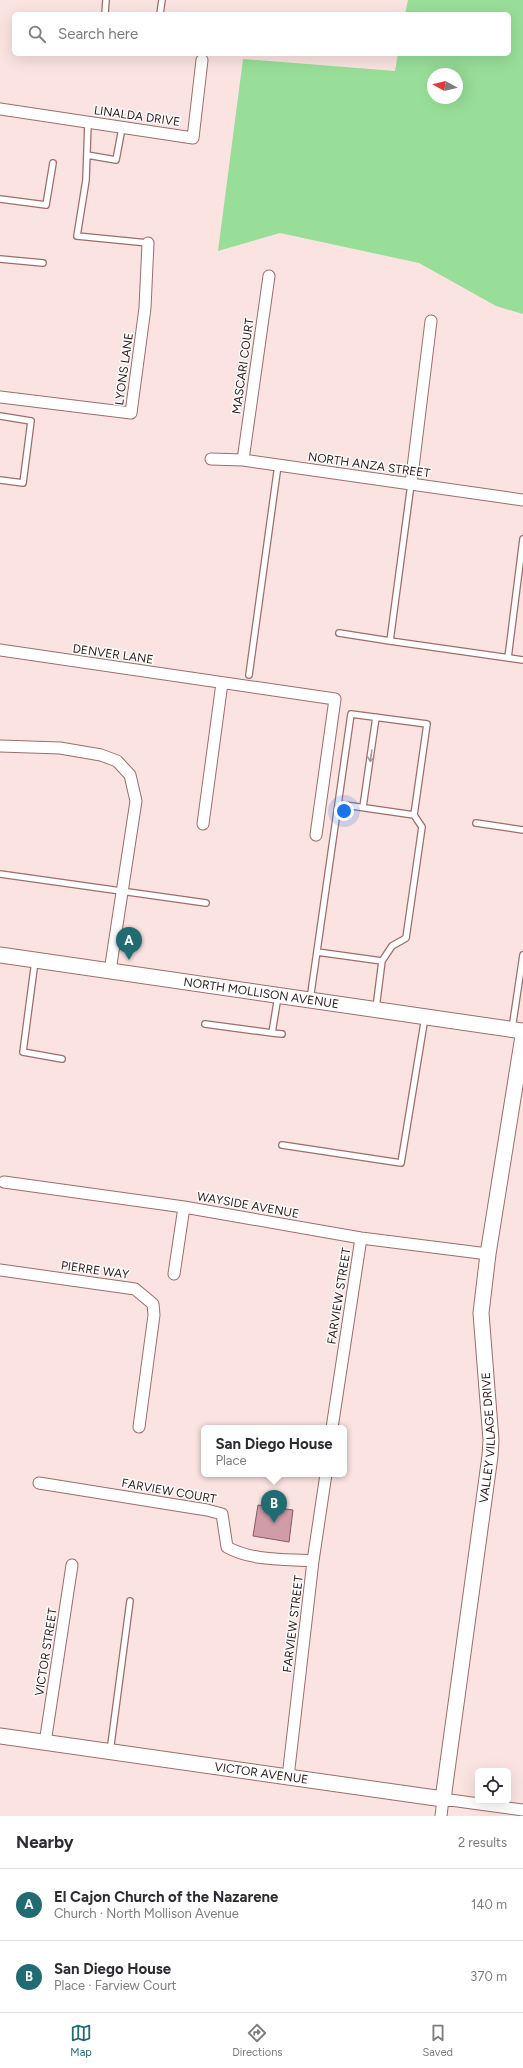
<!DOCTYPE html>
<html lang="en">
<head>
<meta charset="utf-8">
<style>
	:root { --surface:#fff; --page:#f2f2f3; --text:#2b2b33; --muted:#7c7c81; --line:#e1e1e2; --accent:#216c73 }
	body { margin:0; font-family:Figtree,sans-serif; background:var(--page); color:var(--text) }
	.controls { position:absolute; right:12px; bottom:12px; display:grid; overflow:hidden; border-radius:6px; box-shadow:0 4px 16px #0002 }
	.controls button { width:36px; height:36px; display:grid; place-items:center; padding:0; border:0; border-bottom:1px solid var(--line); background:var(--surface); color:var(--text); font:20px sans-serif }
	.compass { position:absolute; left:427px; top:68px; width:36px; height:36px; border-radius:50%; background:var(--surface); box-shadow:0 4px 16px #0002; rotate:278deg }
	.you { position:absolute; left:344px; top:811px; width:14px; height:14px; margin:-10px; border:3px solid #fff; border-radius:50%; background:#1a73e8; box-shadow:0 0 0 6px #1a73e833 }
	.badge { display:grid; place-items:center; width:26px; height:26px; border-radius:50%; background:var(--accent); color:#fff; font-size:13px; font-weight:700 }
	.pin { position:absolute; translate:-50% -33px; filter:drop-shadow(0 1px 2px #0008) }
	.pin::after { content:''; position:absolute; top:21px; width:14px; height:12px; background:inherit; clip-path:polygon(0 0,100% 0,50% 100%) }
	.popup { position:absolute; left:201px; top:1425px; width:146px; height:52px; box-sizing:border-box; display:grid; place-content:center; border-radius:6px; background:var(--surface); filter:drop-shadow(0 1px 3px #0005); font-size:13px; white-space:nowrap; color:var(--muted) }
	.popup b { font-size:15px; color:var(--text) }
	.popup::after { content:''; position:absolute; left:50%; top:100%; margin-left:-8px; border:8px solid transparent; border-top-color:var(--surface) }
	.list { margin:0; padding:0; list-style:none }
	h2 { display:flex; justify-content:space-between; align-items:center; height:52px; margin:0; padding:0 16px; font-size:17px }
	h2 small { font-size:13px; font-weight:400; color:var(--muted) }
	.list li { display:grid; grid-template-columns:26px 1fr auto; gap:12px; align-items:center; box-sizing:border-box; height:72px; padding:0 16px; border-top:1px solid var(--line) }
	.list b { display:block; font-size:15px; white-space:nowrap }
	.list p { margin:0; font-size:13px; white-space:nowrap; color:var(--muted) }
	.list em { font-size:13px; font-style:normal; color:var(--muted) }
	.icon { flex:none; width:22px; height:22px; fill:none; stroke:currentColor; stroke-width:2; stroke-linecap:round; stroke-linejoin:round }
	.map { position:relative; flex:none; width:523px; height:1816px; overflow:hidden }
	.search { position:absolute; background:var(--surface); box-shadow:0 4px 16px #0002; left:12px; right:12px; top:12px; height:44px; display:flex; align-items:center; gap:10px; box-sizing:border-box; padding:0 14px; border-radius:6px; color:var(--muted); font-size:15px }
	.sheet { height:196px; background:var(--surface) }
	nav { display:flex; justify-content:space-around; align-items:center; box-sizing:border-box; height:56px; border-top:1px solid var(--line); background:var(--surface); font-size:11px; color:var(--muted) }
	nav a { display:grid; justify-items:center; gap:2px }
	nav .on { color:var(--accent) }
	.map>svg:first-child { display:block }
</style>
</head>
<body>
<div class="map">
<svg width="523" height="1816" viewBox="0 0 523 1816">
	<rect width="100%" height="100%" fill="#fae3e1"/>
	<path fill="#98de98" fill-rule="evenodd" d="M408 0H523V314L496 306 419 263 280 233 218 251 243 59 395 71 398 54H509V14H405ZM433 74H457V98H433Z"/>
	<path fill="#cf9ca7" stroke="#885964" d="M258 1505 293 1510 289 1542 253 1536Z"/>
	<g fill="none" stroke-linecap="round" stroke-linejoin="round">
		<g stroke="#9e6d69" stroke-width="8">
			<path id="lane" d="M105 14 106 0
				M160 14 162 0
				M88 122 86 180 77 236 148 243
				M87 155 116 160 122 128
				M0 199 46 205 53 163
				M0 259 43 263
				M0 416 31 421 23 483 0 480
				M339 633 390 641 411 484
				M390 641 523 660
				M508 658 523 539
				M249 675 278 465
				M338 804 414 815
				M363 807 376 717
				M476 823 523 830
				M0 874 206 903
				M317 952 382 961
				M35 961 23 1052 62 1059
				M278 996 272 1033 282 1034
				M310 1000 351 714 427 724 414 815 422 827 406 938 392 946 382 961 376 1008
				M205 1024 272 1033
				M512 1029 523 955
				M282 1145 401 1163 425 1017
				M110 1752 130 1601"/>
		</g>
		<g stroke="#9e6d69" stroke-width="13">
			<path id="street" d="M0 109 193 138 202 60
				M0 397 131 413 145 308 148 243
				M211 459 243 460 523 500
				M243 460 269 276
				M411 484 431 321
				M0 650 335 699 316 835
				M0 746 60 748 101 755 117 761 130 775 136 801 110 971
				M203 824 222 683
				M4 1182 184 1207 361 1238 488 1254
				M0 1270 135 1289 153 1304 154 1315 139 1427
				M174 1274 184 1207
				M332 1428 361 1238
				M39 1483 207 1510 222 1514 227 1547C251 1561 286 1559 313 1561
				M45 1743 72 1565
				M288 1777 313 1561 326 1474
				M441 1816 443 1799 523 1810"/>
		</g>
		<g stroke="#9e6d69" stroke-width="17">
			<g id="secondary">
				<path id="s1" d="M0 955 523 1031"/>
				<path id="s2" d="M0 1736 443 1799 490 1456 491 1440 481 1313 488 1254 523 1036"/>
			</g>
		</g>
		<use href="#lane" stroke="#fff" stroke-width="5.5"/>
		<use href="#street" stroke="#fff" stroke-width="11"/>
		<use href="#secondary" stroke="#fff" stroke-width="15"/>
	</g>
	<defs><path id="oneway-shaft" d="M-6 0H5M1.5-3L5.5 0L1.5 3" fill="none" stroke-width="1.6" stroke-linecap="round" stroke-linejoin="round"/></defs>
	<use stroke="#a09797" href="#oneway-shaft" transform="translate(371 756) rotate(98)"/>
	<g text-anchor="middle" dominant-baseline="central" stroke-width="3" stroke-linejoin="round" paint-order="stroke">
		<g font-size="12" fill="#2b1817" stroke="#fff">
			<text transform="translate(137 116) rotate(8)">LINALDA DRIVE</text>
			<text transform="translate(243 366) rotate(-82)">MASCARI COURT</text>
			<text transform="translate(124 369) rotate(-82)">LYONS LANE</text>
			<text transform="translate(369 465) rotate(8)">NORTH ANZA STREET</text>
			<text transform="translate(113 654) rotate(8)">DENVER LANE</text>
			<text stroke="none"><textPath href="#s1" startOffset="264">NORTH MOLLISON AVENUE</textPath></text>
			<text transform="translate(248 1205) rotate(10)">WAYSIDE AVENUE</text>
			<text transform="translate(95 1270) rotate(8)">PIERRE WAY</text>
			<text transform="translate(339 1296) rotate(-81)">FARVIEW STREET</text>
			<text stroke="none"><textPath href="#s2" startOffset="812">VALLEY VILLAGE DRIVE</textPath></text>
			<text transform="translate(169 1491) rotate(10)">FARVIEW COURT</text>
			<text transform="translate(293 1624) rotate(-83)">FARVIEW STREET</text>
			<text transform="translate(46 1652) rotate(-81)">VICTOR STREET</text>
			<text stroke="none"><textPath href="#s2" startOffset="264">VICTOR AVENUE</textPath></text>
		</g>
	</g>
</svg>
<div class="controls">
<button><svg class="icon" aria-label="locate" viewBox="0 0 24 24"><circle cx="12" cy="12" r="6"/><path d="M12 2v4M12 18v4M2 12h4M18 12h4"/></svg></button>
</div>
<svg class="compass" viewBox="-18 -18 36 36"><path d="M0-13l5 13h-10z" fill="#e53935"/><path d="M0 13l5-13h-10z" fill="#7c7c81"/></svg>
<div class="you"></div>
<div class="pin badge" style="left:129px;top:960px">A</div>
<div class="pin badge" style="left:274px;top:1523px">B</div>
<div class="popup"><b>San Diego House</b>Place</div>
<div class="search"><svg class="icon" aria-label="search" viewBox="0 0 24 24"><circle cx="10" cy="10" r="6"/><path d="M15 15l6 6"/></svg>Search here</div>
</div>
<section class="sheet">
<h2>Nearby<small>2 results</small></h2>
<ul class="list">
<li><span class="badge">A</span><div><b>El Cajon Church of the Nazarene</b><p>Church · North Mollison Avenue</p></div><em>140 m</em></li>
<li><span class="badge">B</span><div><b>San Diego House</b><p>Place · Farview Court</p></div><em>370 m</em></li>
</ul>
</section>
<nav>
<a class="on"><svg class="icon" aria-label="map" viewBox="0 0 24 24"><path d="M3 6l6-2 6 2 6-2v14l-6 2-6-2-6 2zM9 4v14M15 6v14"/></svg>Map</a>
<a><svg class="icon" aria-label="directions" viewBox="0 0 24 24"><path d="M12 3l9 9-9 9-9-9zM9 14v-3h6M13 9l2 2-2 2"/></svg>Directions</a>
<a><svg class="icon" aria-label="saved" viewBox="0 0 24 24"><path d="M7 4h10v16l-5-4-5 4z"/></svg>Saved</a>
</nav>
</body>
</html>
